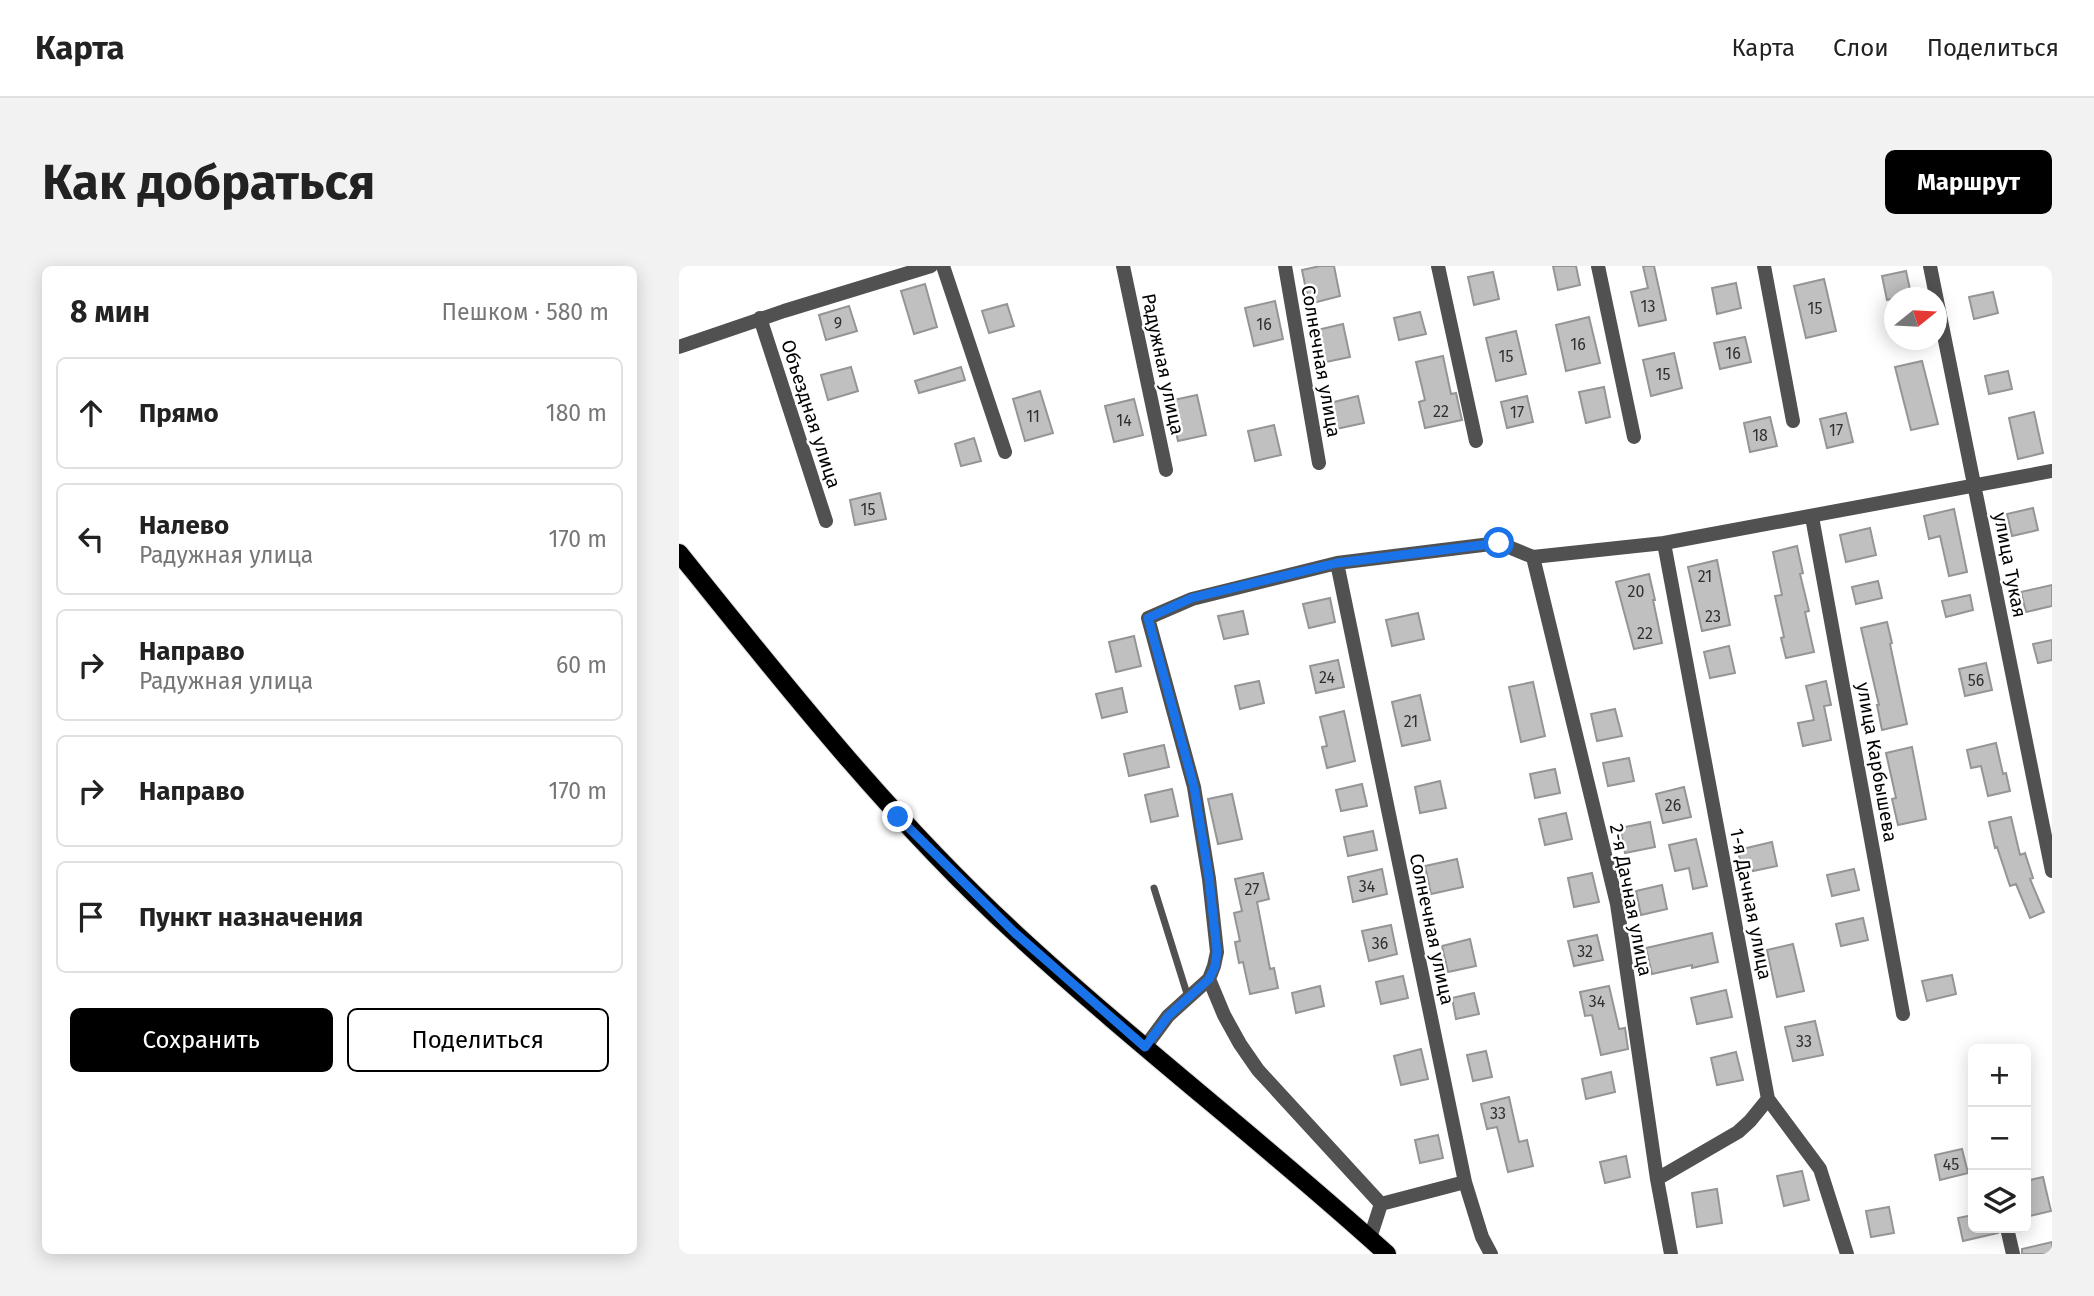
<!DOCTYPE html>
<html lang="ru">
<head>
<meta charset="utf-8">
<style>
	:root { --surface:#fff; --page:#f2f2f2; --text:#222; --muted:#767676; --line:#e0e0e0; --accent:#000 }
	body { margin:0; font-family:"Fira Sans",sans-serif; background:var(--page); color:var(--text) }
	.controls { position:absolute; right:21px; bottom:21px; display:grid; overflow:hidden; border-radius:10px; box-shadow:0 4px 18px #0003 }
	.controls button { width:63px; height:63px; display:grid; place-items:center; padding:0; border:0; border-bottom:2px solid var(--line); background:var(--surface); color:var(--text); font:35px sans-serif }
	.compass { position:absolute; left:1205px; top:21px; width:63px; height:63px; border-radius:50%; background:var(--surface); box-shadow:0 4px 18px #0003; rotate:72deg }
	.stop { position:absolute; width:21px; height:21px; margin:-16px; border:5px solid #1a73e8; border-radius:50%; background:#fff }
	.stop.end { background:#1a73e8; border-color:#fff; box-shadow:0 2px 7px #0008 }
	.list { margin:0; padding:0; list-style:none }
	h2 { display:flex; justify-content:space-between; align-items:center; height:91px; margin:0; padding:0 28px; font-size:30px }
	h2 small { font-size:23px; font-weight:400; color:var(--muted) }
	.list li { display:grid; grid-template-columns:46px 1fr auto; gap:21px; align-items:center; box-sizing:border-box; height:112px; margin:0 14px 14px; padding:0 14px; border:2px solid var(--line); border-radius:10px }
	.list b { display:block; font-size:26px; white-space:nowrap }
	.list p { margin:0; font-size:23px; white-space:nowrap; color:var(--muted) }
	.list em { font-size:23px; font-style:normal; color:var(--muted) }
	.actions { display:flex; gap:14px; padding:21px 28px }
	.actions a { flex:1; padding:16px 0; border:2px solid var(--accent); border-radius:10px; text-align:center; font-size:24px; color:var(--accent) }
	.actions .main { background:var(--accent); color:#fff }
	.icon { flex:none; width:38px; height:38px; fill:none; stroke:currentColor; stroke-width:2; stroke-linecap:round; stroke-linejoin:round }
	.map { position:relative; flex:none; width:1373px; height:988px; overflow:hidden; border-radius:10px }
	header { display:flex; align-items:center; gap:42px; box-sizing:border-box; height:98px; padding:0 35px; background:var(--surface); border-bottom:2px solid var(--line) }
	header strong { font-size:33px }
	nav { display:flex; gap:38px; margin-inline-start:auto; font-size:24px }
	.intro { display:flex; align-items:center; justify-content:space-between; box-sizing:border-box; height:168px; padding:0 42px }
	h1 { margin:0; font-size:49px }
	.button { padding:18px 32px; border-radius:10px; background:var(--accent); color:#fff; font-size:24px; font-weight:700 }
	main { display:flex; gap:42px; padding:0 42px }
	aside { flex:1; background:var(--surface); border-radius:10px; box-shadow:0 4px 18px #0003 }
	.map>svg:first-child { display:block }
</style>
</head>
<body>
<header>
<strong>Карта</strong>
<nav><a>Карта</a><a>Слои</a><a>Поделиться</a></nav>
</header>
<div class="intro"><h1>Как добраться</h1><a class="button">Маршрут</a></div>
<main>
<aside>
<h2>8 мин<small>Пешком · 580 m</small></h2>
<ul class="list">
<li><svg class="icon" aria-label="ahead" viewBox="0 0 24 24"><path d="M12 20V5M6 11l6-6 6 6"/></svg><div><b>Прямо</b></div><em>180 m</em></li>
<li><svg class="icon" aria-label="left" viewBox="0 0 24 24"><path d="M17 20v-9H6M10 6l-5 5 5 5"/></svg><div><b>Налево</b><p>Радужная улица</p></div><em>170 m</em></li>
<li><svg class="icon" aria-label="right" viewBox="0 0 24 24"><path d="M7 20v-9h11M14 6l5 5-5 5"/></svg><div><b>Направо</b><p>Радужная улица</p></div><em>60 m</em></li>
<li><svg class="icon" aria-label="right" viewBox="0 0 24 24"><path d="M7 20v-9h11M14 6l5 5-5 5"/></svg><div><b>Направо</b></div><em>170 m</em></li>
<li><svg class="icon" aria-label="arrive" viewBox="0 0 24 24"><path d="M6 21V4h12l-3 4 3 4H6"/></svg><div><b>Пункт назначения</b></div></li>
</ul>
<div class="actions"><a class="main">Сохранить</a><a>Поделиться</a></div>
</aside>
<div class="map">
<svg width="1373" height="988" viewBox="0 0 1373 988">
	<rect width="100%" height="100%" fill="#fff"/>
	<path fill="#c0c0c0" stroke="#959595" stroke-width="2" d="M641 0H655L661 30 630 38 623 4Z
		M874 0H897L901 19 879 24Z
		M964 0H975L987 54 960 60 952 26 969 22Z
		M1227 5 1232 28 1208 34 1203 10Z
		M814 6 820 33 795 39 789 11Z
		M1145 13 1157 65 1127 72 1115 20Z
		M1057 17 1062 42 1038 48 1033 22Z
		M246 18 258 61 235 68 222 25Z
		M1314 26 1319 47 1295 53 1290 31Z
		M596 35 604 73 575 80 566 42Z
		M328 38 335 60 310 67 303 45Z
		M170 40 178 65 147 74 140 49Z
		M741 46 747 68 720 74 715 52Z
		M910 51 921 97 887 105 877 59Z
		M664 58 671 91 642 97 634 65Z
		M837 65 847 108 817 115 807 72Z
		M1066 71 1072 96 1041 103 1035 77Z
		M995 87 1003 122 972 130 964 94Z
		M764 90 772 128 777 127 783 154 746 162 740 136 746 134 737 96Z
		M1243 95 1259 158 1232 164 1216 101Z
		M172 101 179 125 149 134 142 109Z
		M282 101 286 114 240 127 236 115Z
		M1329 105 1333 123 1310 128 1306 110Z
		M925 121 931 151 907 157 900 126Z
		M361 125 374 167 346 175 334 133Z
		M518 129 527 169 499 175 490 135Z
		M679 130 685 157 657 163 651 137Z
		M848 130 854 156 828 162 822 136Z
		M455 133 464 169 435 176 426 140Z
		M1355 146 1364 187 1339 193 1330 152Z
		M1167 147 1174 176 1148 182 1141 153Z
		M1091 151 1098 180 1071 186 1065 157Z
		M595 159 602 189 576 195 569 165Z
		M295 172 302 195 282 200 276 178Z
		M201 227 207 253 176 259 171 234Z
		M1354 242 1359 264 1333 270 1328 248Z
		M1275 243 1288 306 1270 310 1261 270 1250 273 1245 250Z
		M1191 262 1197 289 1167 296 1161 269Z
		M1118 280 1124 307 1121 308 1130 345 1126 346 1135 386 1107 392 1102 372 1105 371 1096 330 1103 329 1094 286Z
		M1038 294 1051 359 1023 365 1009 301Z
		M970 308 976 334H974L983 377 955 383 937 316Z
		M1199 315 1203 332 1177 338 1173 321Z
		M1373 319V340L1347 346 1342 326Z
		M1291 329 1294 344 1267 351 1263 335Z
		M651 332 656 356 630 362 624 338Z
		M564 345 569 368 545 373 539 350Z
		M739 347 745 373 713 380 707 354Z
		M1208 356 1213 377 1211 378 1228 458 1203 464 1198 439H1200L1182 362Z
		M455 370 462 400 437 406 430 376Z
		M1373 374V394L1359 397 1354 378Z
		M1050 380 1056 407 1031 412 1025 386Z
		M659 394 665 421 637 427 631 400Z
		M1307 397 1313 424 1286 430 1280 403Z
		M580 415 585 437 561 443 556 420Z
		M1147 415 1152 439 1145 440 1152 474 1124 480 1119 457 1135 454 1127 420Z
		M854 416 866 470 842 476 830 421Z
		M443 422 448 446 423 452 417 428Z
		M741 429 751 474 723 480 713 436Z
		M936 443 943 470 918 475 912 448Z
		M665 445 676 495 648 502 643 481 648 480 641 451Z
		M1317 477 1324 508 1327 507 1331 525 1309 530 1302 500 1292 502 1288 484Z
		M485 479 490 501 450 510 445 488Z
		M1233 481 1247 553 1219 559 1213 533 1217 532 1207 487Z
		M950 492 955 515 929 520 924 497Z
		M876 503 881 527 856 532 851 508Z
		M761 515 767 542 741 547 736 521Z
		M683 518 688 540 662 545 657 524Z
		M1005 521 1012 551 984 557 977 528Z
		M493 523 499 550 472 556 466 529Z
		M553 528 563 573 539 578 529 533Z
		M887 547 893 573 866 579 860 553Z
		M1332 551 1341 589 1346 587 1354 612 1351 613 1365 646 1351 652 1337 618 1331 620 1318 581 1316 582 1310 556Z
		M971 556 976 581 946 587 941 562Z
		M694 565 698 584 669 590 665 571Z
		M1017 573 1028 620 1014 623 1010 602 996 605 990 579Z
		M1093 576 1098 600 1074 605 1071 593 1061 595 1059 584Z
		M778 593 784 621 752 628 746 600Z
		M703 603 708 628 674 636 669 611Z
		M1175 603 1180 624 1153 630 1148 609Z
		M584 607 590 633 578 636 591 703 595 702 599 722 571 728 564 696 560 697 556 676 561 675 555 647 563 645 556 613Z
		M913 607 920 636 895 641 889 612Z
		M983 619 988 643 962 649 957 625Z
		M1184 652 1189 674 1162 680 1157 658Z
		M712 659 718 688 690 695 683 665Z
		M1033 667 1039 696 1013 702V699L973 708 967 682Z
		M918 669 924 694 895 700 889 675Z
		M791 673 797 700 769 706 763 680Z
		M1114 678 1125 725 1098 731 1088 684Z
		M1273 709 1277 728 1248 735 1243 715Z
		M724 710 729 732 702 738 697 716Z
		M641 720 645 740 617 747 613 727Z
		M930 720 940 763 946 762 949 783 922 789 913 749 906 750 901 726Z
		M1047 724 1053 751 1018 758 1012 732Z
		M795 727 800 748 777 753 773 732Z
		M1136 755 1144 789 1114 795 1106 761Z
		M742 783 749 813 722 819 715 790Z
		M807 785 813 811 794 815 788 789Z
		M1057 786 1064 814 1038 819 1032 792Z
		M932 806 936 826 907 833 903 813Z
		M830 831 840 876 848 874 854 900 829 906 818 861 808 863 802 838Z
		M759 869 764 892 741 897 736 874Z
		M1283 883 1289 907 1261 914 1256 889Z
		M947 890 951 911 926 917 921 896Z
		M1123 905 1130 934 1105 940 1098 910Z
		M1364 911 1372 945 1347 951V915Z
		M1038 923 1043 957 1018 961 1013 927Z
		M1210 941 1215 967 1192 971 1187 945Z
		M1294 949V962H1319V967L1284 975 1279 952Z
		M1373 976V988H1343V983Z"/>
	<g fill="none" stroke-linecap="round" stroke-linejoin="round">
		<g stroke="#dbdbdb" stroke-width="20">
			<path id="primary" d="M0 287C106 419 211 552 336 667 456 778 587 878 708 988"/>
		</g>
		<path stroke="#515151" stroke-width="7" d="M475 622 509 731"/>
		<path stroke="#515151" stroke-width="14" d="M264 0 326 186
			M444 0 487 204
			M606 0 640 197
			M759 0 797 175
			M919 0 955 171
			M1085 0 1114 155
			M1251 0 1373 605
			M81 52 147 255
			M0 81 105 45 252 0
			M1133 251 1224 748
			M985 277 1089 833 1141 903 1168 988
			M854 291 938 638 978 913 992 988
			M658 297 786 916 702 938 691 972
			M530 713 545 749 561 778 579 804 702 938
			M466 781 489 750 530 713 535 700 538 686 530 613 515 521 469 352 513 333 658 297 820 277 854 291 985 277 1373 205
			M978 913 1059 866 1071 855 1089 833
			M786 916 803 971 812 988
			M1328 962 1334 988"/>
		<use href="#primary" stroke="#000" stroke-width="18"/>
	</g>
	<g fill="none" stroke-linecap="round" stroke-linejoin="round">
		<path stroke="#1a73e8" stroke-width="9" d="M219 551 336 667 466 781 489 750 530 713 536 700 538 686 530 612 515 521 469 352 513 332 658 297 820 277"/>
	</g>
	<g text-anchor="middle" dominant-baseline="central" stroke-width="5" stroke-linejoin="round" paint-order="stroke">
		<g font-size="16" fill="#303030">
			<text x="969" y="40">13</text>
			<text x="1136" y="42">15</text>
			<text x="159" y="57">9</text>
			<text x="585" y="58">16</text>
			<text x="899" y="78">16</text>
			<text x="1054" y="87">16</text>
			<text x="827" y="90">15</text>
			<text x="984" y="108">15</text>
			<text x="762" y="145">22</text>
			<text x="838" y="146">17</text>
			<text x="354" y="150">11</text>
			<text x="445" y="154">14</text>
			<text x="1157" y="164">17</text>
			<text x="1081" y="169">18</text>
			<text x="189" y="243">15</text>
			<text x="1026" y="310">21</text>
			<text x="957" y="325">20</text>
			<text x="1034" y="350">23</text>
			<text x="966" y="367">22</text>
			<text x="648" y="411">24</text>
			<text x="1297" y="414">56</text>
			<text x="732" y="455">21</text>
			<text x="994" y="539">26</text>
			<text x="688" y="620">34</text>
			<text x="573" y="623">27</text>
			<text x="701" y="677">36</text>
			<text x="906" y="685">32</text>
			<text x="918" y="735">34</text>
			<text x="1125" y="775">33</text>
			<text x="819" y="847">33</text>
			<text x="1272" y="898">45</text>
		</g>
		<g font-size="19" fill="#000" stroke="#fff">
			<text transform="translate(642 95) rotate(80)">Солнечная улица</text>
			<text transform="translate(484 98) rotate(78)">Радужная улица</text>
			<text transform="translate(132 148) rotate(72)">Объездная улица</text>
			<text transform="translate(1331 299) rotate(79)">улица Тукая</text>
			<text transform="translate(1198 496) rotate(80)">улица Карбышева</text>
			<text transform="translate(952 634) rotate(79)">2-я Дачная улица</text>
			<text transform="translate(1072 638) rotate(79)">1-я Дачная улица</text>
			<text transform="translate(753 663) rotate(78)">Солнечная улица</text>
		</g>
	</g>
</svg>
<div class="controls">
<button>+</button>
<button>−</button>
<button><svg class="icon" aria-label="layers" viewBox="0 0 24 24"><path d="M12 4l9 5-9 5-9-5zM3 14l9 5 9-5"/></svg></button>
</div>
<svg class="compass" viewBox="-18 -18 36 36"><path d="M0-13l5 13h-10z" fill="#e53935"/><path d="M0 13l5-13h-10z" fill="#767676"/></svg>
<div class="stop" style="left:820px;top:277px"></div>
<div class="stop end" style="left:219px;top:551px"></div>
</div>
</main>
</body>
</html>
